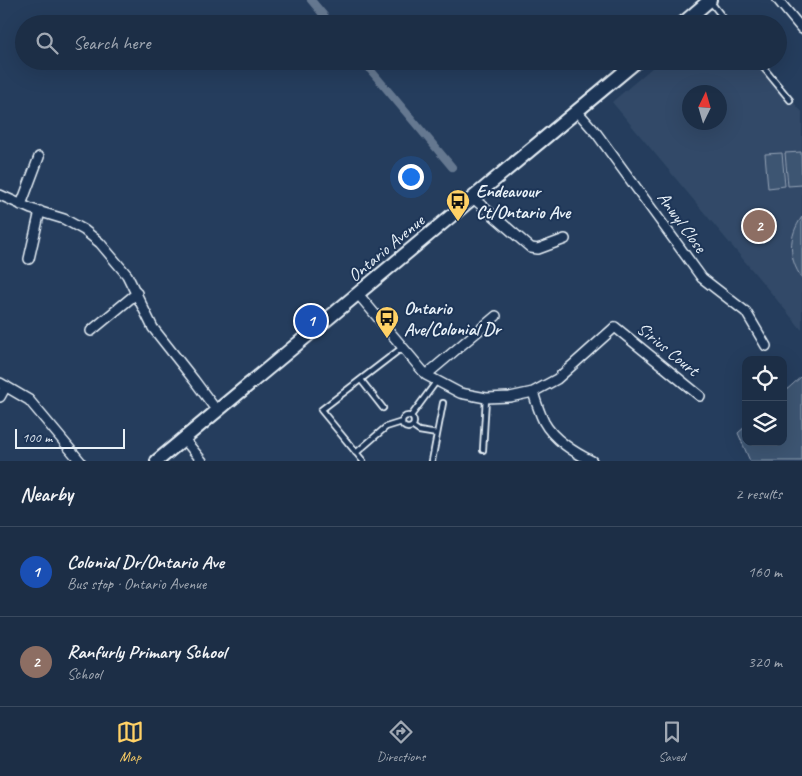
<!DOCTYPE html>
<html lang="en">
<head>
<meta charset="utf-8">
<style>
	:root { --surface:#1c2e46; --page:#293a51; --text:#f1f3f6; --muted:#a0a8b3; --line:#3a4a5f; --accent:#ffd166 }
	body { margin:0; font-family:Caveat,sans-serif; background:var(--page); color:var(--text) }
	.controls { position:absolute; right:15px; bottom:15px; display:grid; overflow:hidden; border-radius:10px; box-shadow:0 5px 20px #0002 }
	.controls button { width:45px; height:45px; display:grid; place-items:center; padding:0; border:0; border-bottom:1px solid var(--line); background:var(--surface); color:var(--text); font:25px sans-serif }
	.compass { position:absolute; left:682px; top:85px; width:45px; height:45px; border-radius:50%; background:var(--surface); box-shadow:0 5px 20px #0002; rotate:5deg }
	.scale { position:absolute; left:15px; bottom:12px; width:110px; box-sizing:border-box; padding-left:5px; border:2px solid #e8f1f8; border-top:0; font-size:14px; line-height:18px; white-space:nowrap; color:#e8f1f8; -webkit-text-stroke:4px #1d3557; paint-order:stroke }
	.you { position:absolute; left:410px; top:176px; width:18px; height:18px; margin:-12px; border:4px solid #fff; border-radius:50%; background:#1a73e8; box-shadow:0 0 0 8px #1a73e833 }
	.badge { display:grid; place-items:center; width:32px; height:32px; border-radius:50%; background:var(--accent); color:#fff; font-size:16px; font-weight:700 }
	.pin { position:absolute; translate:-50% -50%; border:2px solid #fff; box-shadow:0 1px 5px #0006 }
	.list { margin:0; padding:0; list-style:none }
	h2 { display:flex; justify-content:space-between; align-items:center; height:65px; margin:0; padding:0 20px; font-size:21px }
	h2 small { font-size:16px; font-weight:400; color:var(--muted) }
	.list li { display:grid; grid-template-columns:32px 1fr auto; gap:15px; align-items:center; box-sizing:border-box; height:90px; padding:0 20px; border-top:1px solid var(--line) }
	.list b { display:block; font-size:19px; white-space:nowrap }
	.list p { margin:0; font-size:16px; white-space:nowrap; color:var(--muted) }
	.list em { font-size:16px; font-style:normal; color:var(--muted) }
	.icon { flex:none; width:28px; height:28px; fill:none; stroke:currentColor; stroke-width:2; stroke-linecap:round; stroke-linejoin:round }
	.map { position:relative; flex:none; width:802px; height:461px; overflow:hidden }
	.search { position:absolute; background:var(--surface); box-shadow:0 5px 20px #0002; left:15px; right:15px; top:15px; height:55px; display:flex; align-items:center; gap:12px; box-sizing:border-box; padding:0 18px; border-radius:28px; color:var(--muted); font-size:19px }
	.sheet { height:245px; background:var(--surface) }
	nav { display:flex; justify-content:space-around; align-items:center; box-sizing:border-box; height:70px; border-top:1px solid var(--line); background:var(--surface); font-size:14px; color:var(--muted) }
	nav a { display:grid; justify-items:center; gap:2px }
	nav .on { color:var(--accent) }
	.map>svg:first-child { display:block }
</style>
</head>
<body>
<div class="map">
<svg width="802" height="461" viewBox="0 0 802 461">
	<rect width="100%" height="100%" fill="#253d5d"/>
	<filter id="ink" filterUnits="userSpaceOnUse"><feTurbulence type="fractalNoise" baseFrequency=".02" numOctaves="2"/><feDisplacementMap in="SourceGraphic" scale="10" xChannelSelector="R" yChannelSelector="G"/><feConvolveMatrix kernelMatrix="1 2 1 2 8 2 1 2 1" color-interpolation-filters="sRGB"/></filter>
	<g filter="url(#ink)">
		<path fill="#334a68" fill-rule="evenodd" d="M660 61H757L802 112V330L612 102ZM690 92H720V122H690Z"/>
		<path fill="#3e5472" stroke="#93a2b5" d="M801 152 802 185 788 186 785 153Z
			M782 153 785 186 768 188 765 154Z
			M802 217V278C788 259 788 236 802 217Z
			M802 376V461H750L738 433 746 426V442H783V393Z"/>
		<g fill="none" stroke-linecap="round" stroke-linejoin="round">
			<path stroke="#657890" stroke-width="8" d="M311 0 331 24
				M363 61 452 167"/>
			<g stroke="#e8f1f8" stroke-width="8">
				<path id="lane" d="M710 1 728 24
					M758 61 790 100
					M361 380 383 408
					M402 422a6 6 0 1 1 12 0a6 6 0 1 1-12 0Z
					M411 416 436 382
					M413 427 419 431 437 434
					M483 450 486 398
					M356 453 386 427 402 422
					M363 461 321 410 403 347
					M432 461 443 403"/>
			</g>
			<g stroke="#e8f1f8" stroke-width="12">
				<path id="street" d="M778 0 802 29
					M577 111 597 134 702 278 746 312 766 346
					M0 195 31 209 64 219 84 230 100 243 127 275 153 328 194 380 217 411
					M473 198 531 248 538 249 565 239
					M21 205 39 157
					M29 259 40 211
					M358 294 426 375 460 393 486 398 510 397 533 392 557 379 615 327 700 396
					M91 331 137 293
					M426 375 496 316
					M0 383 29 400 80 461
					M533 392C536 402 539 412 544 422 553 439 575 453 592 461
					M0 397 6 386
					M184 439 202 461"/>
			</g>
			<g stroke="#e8f1f8" stroke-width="16">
				<path id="secondary" d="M682 24 710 0
					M157 461 637 61"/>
			</g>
			<use href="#lane" stroke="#1d3557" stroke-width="4.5"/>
			<use href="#street" stroke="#1d3557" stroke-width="9"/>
			<use href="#secondary" stroke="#1d3557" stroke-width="12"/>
		</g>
	</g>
	<defs>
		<g id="bus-pin" transform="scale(1.25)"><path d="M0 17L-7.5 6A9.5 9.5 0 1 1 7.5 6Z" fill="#ffd166" stroke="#1d3557"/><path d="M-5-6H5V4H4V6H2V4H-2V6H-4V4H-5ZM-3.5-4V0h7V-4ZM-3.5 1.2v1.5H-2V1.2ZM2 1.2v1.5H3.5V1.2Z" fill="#111"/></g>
	</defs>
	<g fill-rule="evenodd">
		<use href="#bus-pin" x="458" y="201"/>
		<use href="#bus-pin" x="387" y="318"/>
	</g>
	<g text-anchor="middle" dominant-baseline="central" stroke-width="4" stroke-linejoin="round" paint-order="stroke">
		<g font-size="18" font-weight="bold" fill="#e8f1f8" stroke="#1d3557" text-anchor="start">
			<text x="476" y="191">Endeavour<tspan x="476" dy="21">Ct/Ontario Ave</tspan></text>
			<text x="404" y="308">Ontario<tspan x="404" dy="21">Ave/Colonial Dr</tspan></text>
		</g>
		<g font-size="18" fill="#e8f1f8" stroke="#1d3557">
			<text transform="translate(682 222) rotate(54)">Anwyl Close</text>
			<text transform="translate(386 248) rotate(-40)">Ontario Avenue</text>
			<text transform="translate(668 349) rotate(39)">Sirius Court</text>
		</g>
	</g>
</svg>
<div class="controls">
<button><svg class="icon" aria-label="locate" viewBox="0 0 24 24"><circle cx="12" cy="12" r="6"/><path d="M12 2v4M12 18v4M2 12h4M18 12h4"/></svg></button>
<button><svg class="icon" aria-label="layers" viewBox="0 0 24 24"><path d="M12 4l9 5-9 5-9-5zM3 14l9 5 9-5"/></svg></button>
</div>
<svg class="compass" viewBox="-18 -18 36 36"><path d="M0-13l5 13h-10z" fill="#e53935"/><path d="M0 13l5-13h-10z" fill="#a0a8b3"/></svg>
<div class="scale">100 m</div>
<div class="you"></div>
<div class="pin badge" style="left:311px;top:321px;background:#1a4fb4">1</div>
<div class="pin badge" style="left:759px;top:226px;background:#8d6e63">2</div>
<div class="search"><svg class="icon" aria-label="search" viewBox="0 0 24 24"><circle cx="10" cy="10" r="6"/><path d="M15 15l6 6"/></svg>Search here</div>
</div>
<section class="sheet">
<h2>Nearby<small>2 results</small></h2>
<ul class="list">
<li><span class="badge" style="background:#1a4fb4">1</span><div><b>Colonial Dr/Ontario Ave</b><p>Bus stop · Ontario Avenue</p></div><em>160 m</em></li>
<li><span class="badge" style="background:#8d6e63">2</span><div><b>Ranfurly Primary School</b><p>School</p></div><em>320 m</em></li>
</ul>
</section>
<nav>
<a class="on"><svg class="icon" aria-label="map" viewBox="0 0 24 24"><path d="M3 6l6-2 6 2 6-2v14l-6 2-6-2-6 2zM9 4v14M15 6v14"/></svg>Map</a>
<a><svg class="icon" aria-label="directions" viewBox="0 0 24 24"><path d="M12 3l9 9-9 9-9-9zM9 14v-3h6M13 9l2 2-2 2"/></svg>Directions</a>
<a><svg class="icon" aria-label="saved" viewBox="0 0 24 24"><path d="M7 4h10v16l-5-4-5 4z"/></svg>Saved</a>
</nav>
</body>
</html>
